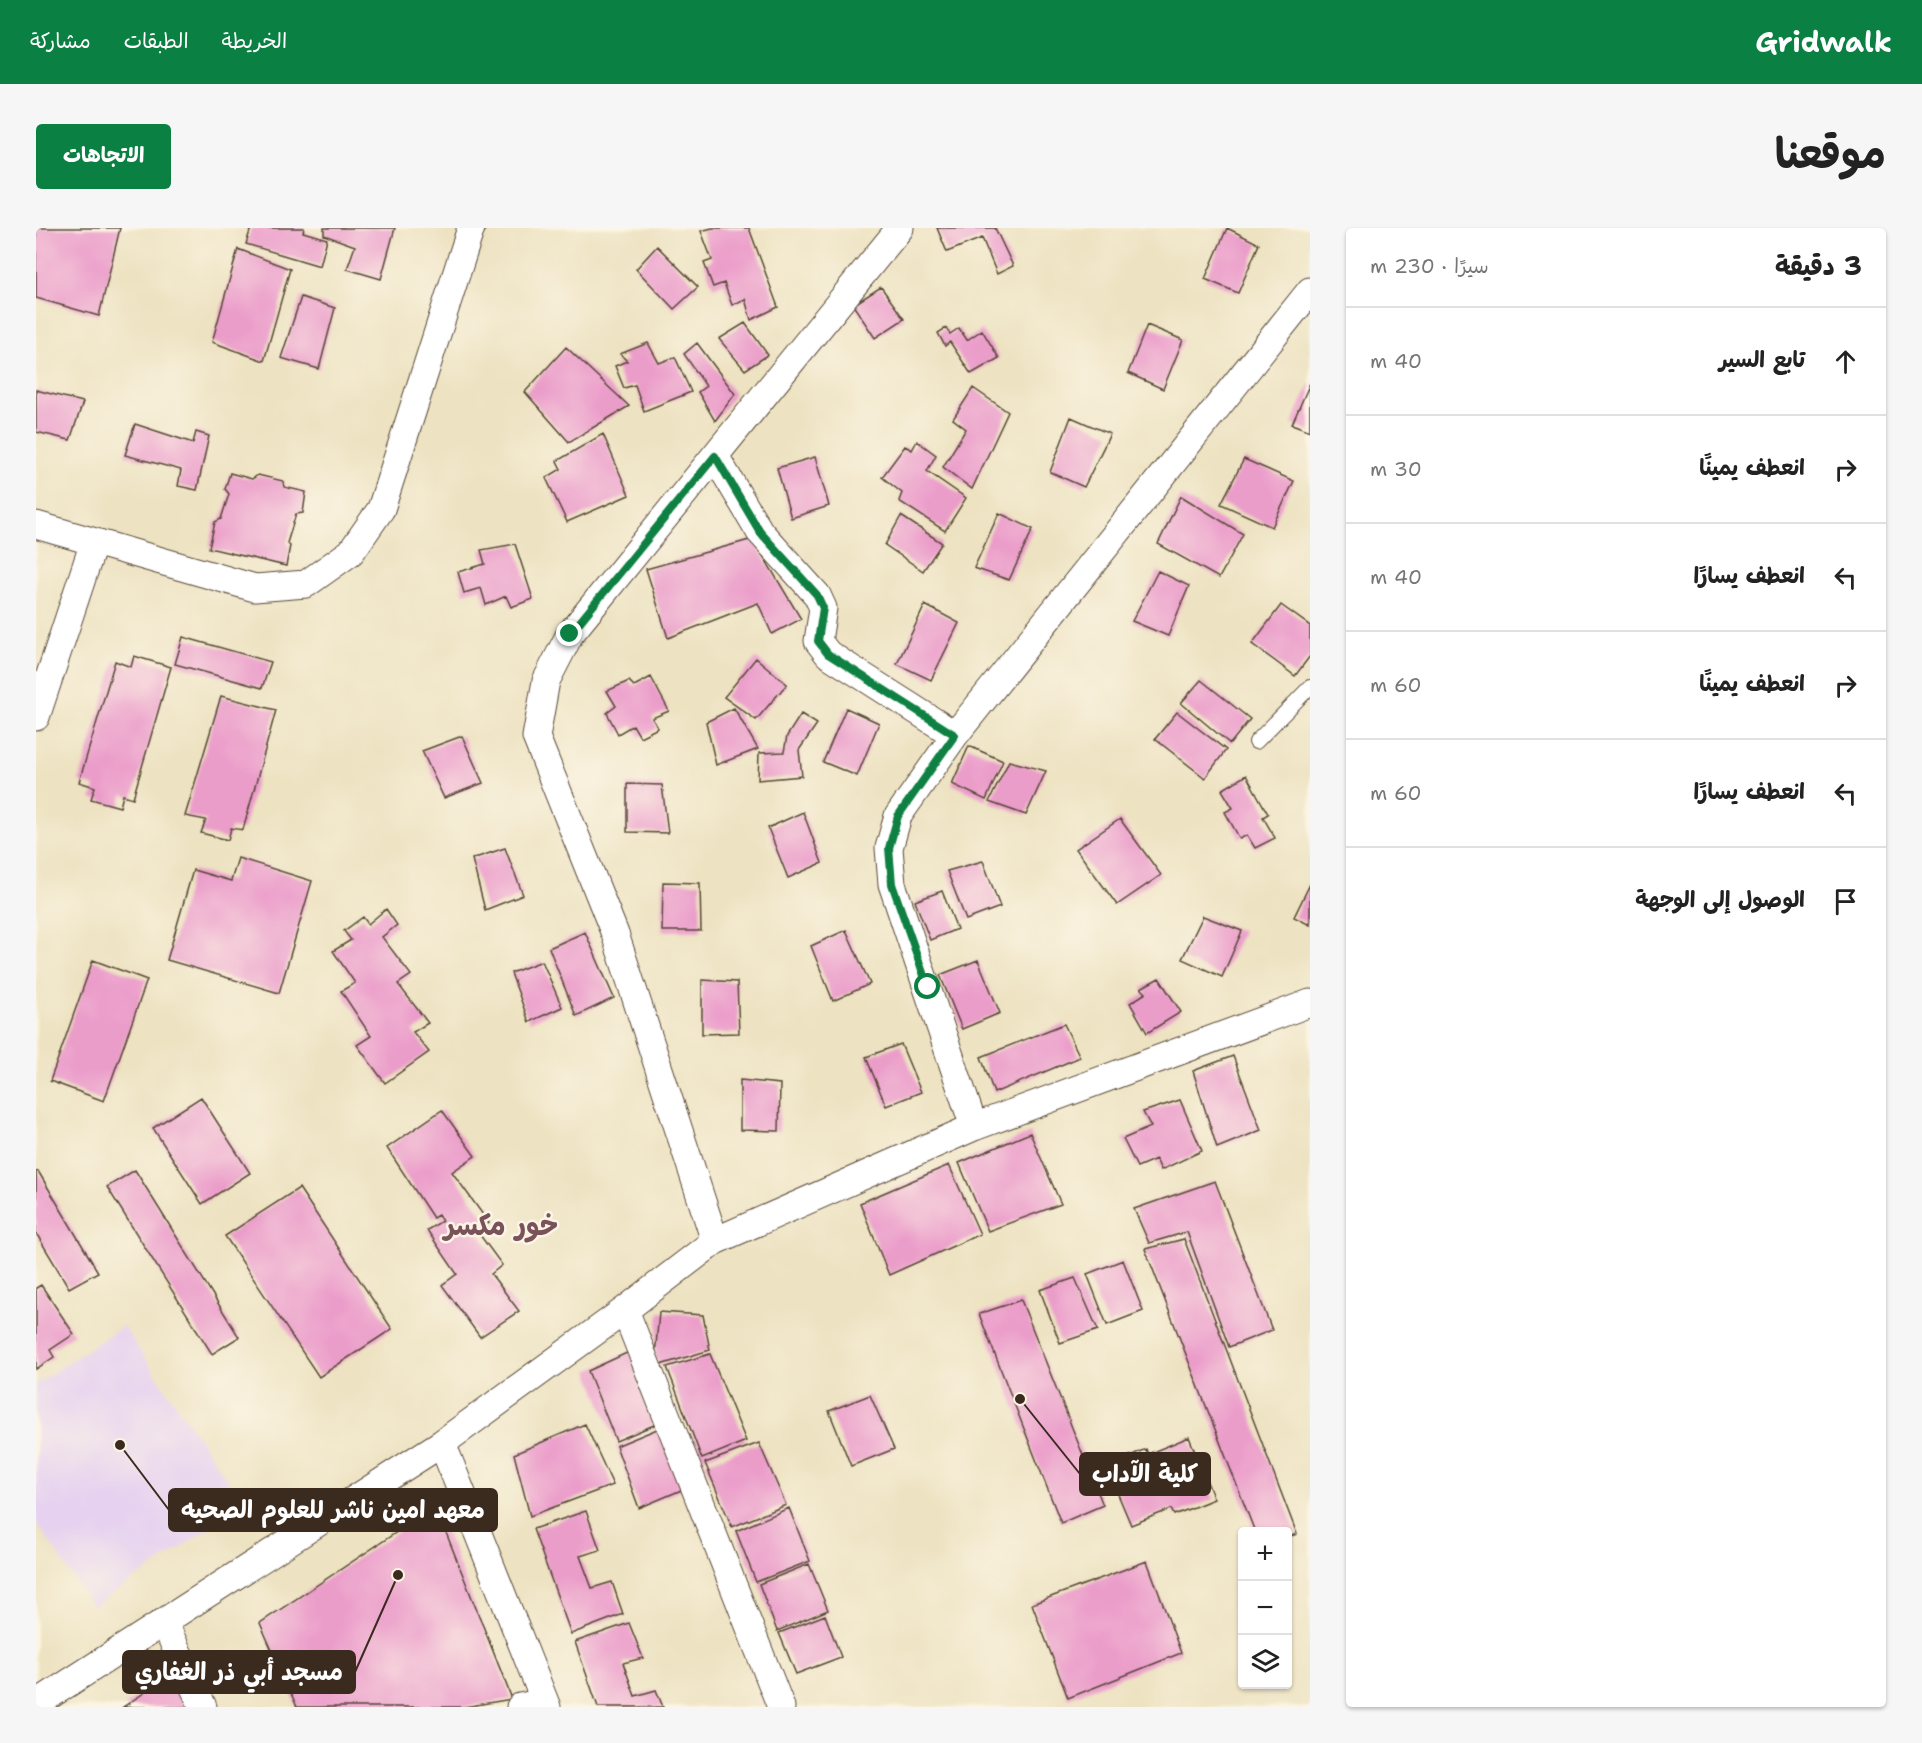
<!DOCTYPE html>
<html lang="ar">
<head>
<meta charset="utf-8">
<style>
	:root { --surface:#fff; --page:#f6f6f6; --text:#222; --muted:#767676; --line:#e0e0e0; --accent:#0b8043 }
	body { margin:0; font-family:"Shantell Sans","Playpen Sans Arabic",sans-serif; background:var(--page); color:var(--text); direction:rtl }
	.controls { position:absolute; right:18px; bottom:18px; display:grid; overflow:hidden; border-radius:6px; box-shadow:0 2px 4px #0004 }
	.controls button { width:54px; height:54px; display:grid; place-items:center; padding:0; border:0; border-bottom:2px solid var(--line); background:var(--surface); color:var(--text); font:30px sans-serif }
	.stop { position:absolute; width:18px; height:18px; margin:-14px; border:4px solid #0b8043; border-radius:50%; background:#fff }
	.stop.end { background:#0b8043; border-color:#fff; box-shadow:0 2px 6px #0008 }
	.list { margin:0; padding:0; list-style:none }
	h2 { display:flex; justify-content:space-between; align-items:center; height:78px; margin:0; padding:0 24px; font-size:26px }
	h2 small { font-size:20px; font-weight:400; color:var(--muted) }
	.list li { display:grid; grid-template-columns:39px 1fr auto; gap:18px; align-items:center; box-sizing:border-box; height:108px; padding:0 24px; border-top:2px solid var(--line) }
	.list b { display:block; font-size:22px; white-space:nowrap }
	.list em { font-size:20px; font-style:normal; color:var(--muted) }
	.icon { flex:none; width:33px; height:33px; fill:none; stroke:currentColor; stroke-width:2; stroke-linecap:round; stroke-linejoin:round }
	.map { position:relative; flex:none; width:1274px; height:1479px; overflow:hidden; direction:ltr; border-radius:6px }
	header { display:flex; align-items:center; gap:36px; box-sizing:border-box; height:84px; padding:0 30px; background:var(--accent); color:#fff }
	header strong { font-size:28px }
	nav { display:flex; gap:33px; margin-inline-start:auto; font-size:21px }
	.intro { display:flex; align-items:center; justify-content:space-between; box-sizing:border-box; height:144px; padding:0 36px }
	h1 { margin:0; font-size:42px }
	.button { padding:15px 27px; border-radius:6px; background:var(--accent); color:#fff; font-size:21px; font-weight:700 }
	main { display:flex; gap:36px; padding:0 36px }
	aside { flex:1; background:var(--surface); border-radius:6px; box-shadow:0 2px 4px #0004 }
	.map>svg:first-child { display:block }
</style>
</head>
<body>
<header>
<strong>Gridwalk</strong>
<nav><a>الخريطة</a><a>الطبقات</a><a>مشاركة</a></nav>
</header>
<div class="intro"><h1>موقعنا</h1><a class="button">الاتجاهات</a></div>
<main>
<aside>
<h2>3 دقيقة<small>سيرًا · 230 m</small></h2>
<ul class="list">
<li><svg class="icon" aria-label="ahead" viewBox="0 0 24 24"><path d="M12 20V5M6 11l6-6 6 6"/></svg><div><b>تابع السير</b></div><em>40 m</em></li>
<li><svg class="icon" aria-label="right" viewBox="0 0 24 24"><path d="M7 20v-9h11M14 6l5 5-5 5"/></svg><div><b>انعطف يمينًا</b></div><em>30 m</em></li>
<li><svg class="icon" aria-label="left" viewBox="0 0 24 24"><path d="M17 20v-9H6M10 6l-5 5 5 5"/></svg><div><b>انعطف يسارًا</b></div><em>40 m</em></li>
<li><svg class="icon" aria-label="right" viewBox="0 0 24 24"><path d="M7 20v-9h11M14 6l5 5-5 5"/></svg><div><b>انعطف يمينًا</b></div><em>60 m</em></li>
<li><svg class="icon" aria-label="left" viewBox="0 0 24 24"><path d="M17 20v-9H6M10 6l-5 5 5 5"/></svg><div><b>انعطف يسارًا</b></div><em>60 m</em></li>
<li><svg class="icon" aria-label="arrive" viewBox="0 0 24 24"><path d="M6 21V4h12l-3 4 3 4H6"/></svg><div><b>الوصول إلى الوجهة</b></div></li>
</ul>
</aside>
<div class="map">
<svg width="1274" height="1479" viewBox="0 0 1274 1479">
	<rect width="100%" height="100%" fill="#fcf5e5"/>
	<filter id="ink" filterUnits="userSpaceOnUse"><feTurbulence type="fractalNoise" baseFrequency=".0167" numOctaves="2"/><feDisplacementMap in="SourceGraphic" scale="12" xChannelSelector="R" yChannelSelector="G"/><feConvolveMatrix kernelMatrix="1 2 1 2 8 2 1 2 1" color-interpolation-filters="sRGB"/></filter>
	<filter id="wash" filterUnits="userSpaceOnUse"><feTurbulence type="fractalNoise" baseFrequency=".008" numOctaves="4" result="noise"/><feDisplacementMap in="SourceGraphic" scale="24" xChannelSelector="R" yChannelSelector="G"/><feGaussianBlur stdDeviation="1.35" result="paint"/><feColorMatrix in="noise" values="0 0 0 0 0 0 0 0 0 0 0 0 0 0 0 0 0 1.4 0 .05"/><feComposite in="paint" operator="in"/></filter>
	<g filter="url(#wash)">
		<rect width="100%" height="100%" fill="#ede2c1"/>
		<path fill="#e6d2f0" d="M87 1098 208 1277 57 1379 0 1294V1156Z"/>
		<g id="blocks">
			<path fill="#eb9dca" d="M0 0H84L63 88 0 70Z
				M215 0H268L267 4 291 11 284 38 210 16Z
				M288 0H359L345 51 311 41 319 18 288 7Z
				M676 0H713L742 79 715 92 709 71 696 77 688 55 677 59 668 35 676 32 665 3Z
				M901 0H959L977 38 961 46 946 10 911 24Z
				M1191 0 1223 16 1202 65 1169 51Z
				M621 18 662 59 638 81 600 41Z
				M202 21 254 41 228 133 176 114Z
				M845 59 868 91 839 110 817 77Z
				M265 69 299 80 283 141 245 130Z
				M709 95 732 127 709 142 683 111Z
				M1111 97 1147 112 1127 161 1092 145Z
				M910 100 914 106 923 100 931 112 946 102 963 130 935 146 914 114 909 118 902 105Z
				M612 115 623 135 639 129 655 164 608 183 599 157 588 160 579 138 591 133 584 126Z
				M661 115 699 166 679 193 662 164 670 158 648 126Z
				M530 119 593 178 533 214 489 164Z
				M1274 155V203L1256 196Z
				M937 160 972 184 936 261 907 239 930 201 917 191Z
				M0 162 47 174 34 212 0 204Z
				M1035 189 1074 206 1048 259 1014 244Z
				M99 196 157 215 160 204 173 208 161 262 142 258 145 242 89 227Z
				M567 206 593 267 531 294 510 250 525 241 521 233Z
				M881 213 900 227 891 243 930 270 909 303 863 273 866 265 846 249 869 218 876 222Z
				M779 229 793 278 755 290 741 240Z
				M1208 231 1258 253 1236 299 1185 276Z
				M194 245 216 251 222 247 247 253 248 259 270 264 267 285 260 286 251 315 254 318 250 338 173 320 179 294 185 291 193 266 189 261Z
				M1145 268 1207 306 1183 350 1122 316Z
				M963 285 997 301 973 352 938 340Z
				M865 288 906 315 887 343 849 317Z
				M717 311 765 391 736 406 722 375 632 410 610 341Z
				M479 316 497 371 475 379 470 368 450 377 445 360 428 365 422 344 449 336 445 322Z
				M1122 343 1153 358 1132 408 1096 393Z
				M889 377 923 395 895 452 861 436Z
				M1245 377 1274 398V428L1259 448 1216 416Z
				M147 409 235 434 226 460 139 436Z
				M98 428 135 439 97 570 87 567 84 579 55 571 59 559 43 554 79 433 95 439Z
				M720 430 751 456 720 492 688 469Z
				M615 449 633 483 616 490 622 500 604 509 597 497 582 506 571 485 580 478 571 463 593 453 598 458Z
				M1165 452 1214 491 1194 516 1145 475Z
				M185 468 240 482 207 602 195 600 192 612 165 605 170 592 149 588Z
				M698 480 722 521 680 537 670 494Z
				M810 480 843 495 821 548 787 534Z
				M1141 484 1190 522 1169 550 1119 511Z
				M765 486 781 496 763 522 766 548 722 552 723 525 748 524 751 508Z
				M426 508 447 555 408 570 386 523Z
				M933 518 967 533 950 572 916 556Z
				M973 533 1010 543 990 587 953 574Z
				M1210 547 1232 586 1227 589 1239 610 1219 620 1211 607 1204 611 1189 584 1197 580 1186 562Z
				M591 556 626 557 632 605 591 604Z
				M767 584 786 635 752 650 732 600Z
				M1084 591 1125 647 1081 677 1040 621Z
				M469 620 487 667 449 682 436 631Z
				M202 630 276 653 243 765 131 732 157 642 195 653Z
				M947 633 964 679 930 692 911 643Z
				M627 654 664 655 665 703H626Z
				M1274 656V697L1258 689Z
				M906 663 921 701 894 712 879 673Z
				M350 681 361 697 346 709 375 747 362 756 392 795 377 804 393 824 349 855 321 817 335 808 305 763 319 755 297 723 315 712 308 703 327 689 332 696Z
				M1167 688 1206 703 1186 749 1146 731Z
				M810 702 834 756 797 773 775 718Z
				M549 704 578 770 540 788 513 720Z
				M57 732 111 752 68 873 14 853Z
				M942 732 964 785 926 801 904 747Z
				M506 733 526 779 493 794 475 745Z
				M1123 750 1145 784 1111 805 1094 775 1110 765 1105 760Z
				M666 752 701 754 703 805 666 806Z
				M1028 796 1044 829 958 865 945 829Z
				M865 816 885 864 850 878 830 829Z
				M1197 828 1225 902 1181 920 1157 843Z
				M704 852 744 856 743 903 704 902Z
				M165 869 214 945 166 976 117 900Z
				M1144 872 1166 923 1125 942 1120 931 1101 939 1087 911 1115 899 1107 884Z
				M406 882 439 928 416 944 453 995 441 1003 466 1037 455 1046 483 1083 444 1109 406 1057 421 1046 391 1002 406 993 402 987 397 990 351 920Z
				M994 905 1025 976 952 1003 923 935Z
				M913 937 944 1006 853 1047 824 975Z
				M99 942 203 1109 176 1126 71 959Z
				M2 943 62 1044 33 1060 0 1005V944Z
				M1179 953 1236 1102 1193 1119 1151 1004 1113 1015 1098 981Z
				M263 960 356 1101 283 1149 189 1008Z
				M1148 1011 1261 1306 1252 1309V1304H1219L1109 1021Z
				M1087 1032 1107 1083 1071 1097 1051 1046Z
				M1039 1050 1062 1102 1024 1115 1004 1062Z
				M5 1057 38 1106 14 1122 18 1129 0 1141V1060Z
				M985 1072 1067 1277 1025 1295 943 1086Z
				M623 1084 667 1087 674 1122 624 1137 619 1129Z
				M595 1123 625 1194 580 1213 552 1143Z
				M674 1126 710 1213 666 1231 631 1139Z
				M834 1167 858 1221 815 1238 793 1183Z
				M549 1196 577 1257 494 1288 478 1226Z
				M626 1199 650 1260 603 1280 580 1218Z
				M1153 1209 1178 1271 1138 1287 1135 1281 1095 1297 1070 1238 1110 1221 1112 1226Z
				M723 1215 750 1277 696 1299 669 1235Z
				M753 1280 774 1333 720 1354 700 1303Z
				M550 1283 564 1322 544 1328 556 1360 576 1354 587 1386 535 1406 497 1301Z
				M407 1297 476 1471 428 1479H261L224 1395 370 1298Z
				M1111 1333 1145 1425 1032 1470 996 1376Z
				M773 1336 792 1382 741 1403 723 1356Z
				M789 1387 805 1429 760 1446 743 1405Z
				M593 1395 607 1430 587 1435 599 1468 620 1462 627 1479H562L539 1414Z
				M138 1445 154 1479H87Z"/>
		</g>
	</g>
	<g filter="url(#ink)">
		<use href="#blocks" fill-opacity="0" stroke="#564636" stroke-width="1.5"/>
		<g fill="none" stroke-linecap="round" stroke-linejoin="round">
			<g stroke="#564636" stroke-width="16">
				<path id="lane" d="M1220 514 1274 459"/>
			</g>
			<g stroke="#564636" stroke-width="29">
				<path id="street" d="M679 228 724 304 781 367 787 380 782 413 792 426 919 507
					M0 297 219 360 270 356 315 324 345 281 435 0
					M0 489 58 314
					M938 899 856 656 853 620 862 588 919 507 1274 63
					M679 1013 579 706 500 509 510 453 534 406 864 0
					M589 1082 745 1479
					M406 1215 511 1479
					M128 1394 167 1479
					M0 1476 406 1215 589 1082 679 1013 938 899 1274 775
					M484 1479 509 1474"/>
			</g>
			<use href="#lane" stroke="#fff" stroke-width="14"/>
			<use href="#street" stroke="#fff" stroke-width="27"/>
		</g>
	</g>
	<g fill="none" stroke-linecap="round" stroke-linejoin="round" filter="url(#ink)">
		<path stroke="#0b8043" stroke-width="8" d="M534 406 679 228 724 304 781 367 787 380 782 413 792 426 919 507 862 588 853 620 856 656 892 759"/>
	</g>
	<g text-anchor="middle" dominant-baseline="central" stroke-width="5" stroke-linejoin="round" paint-order="stroke">
		<g font-size="28" font-weight="bold" fill="#79525a" stroke="#fcf5e5">
			<text x="465" y="997">خور مكسر</text>
		</g>
	</g>
	<path fill="none" stroke="#3b2a1e" stroke-width="2" d="M984 1171L1044 1246M84 1217L133 1282M362 1347L319 1444"/>
	<g fill="#3b2a1e" stroke="#fcf5e5" stroke-width="2">
		<circle cx="984" cy="1171" r="6"/>
		<circle cx="84" cy="1217" r="6"/>
		<circle cx="362" cy="1347" r="6"/>
	</g>
	<g fill="#3b2a1e" stroke="#3b2a1e" stroke-width="2">
		<rect x="1044" y="1225" width="130" height="42" rx="6"/>
		<rect x="133" y="1261" width="328" height="42" rx="6"/>
		<rect x="87" y="1423" width="232" height="42" rx="6"/>
	</g>
	<g font-size="24" text-anchor="middle" font-weight="bold" fill="#fff">
		<text x="1109" y="1254">كلية الآداب</text>
		<text x="297" y="1290">معهد امين ناشر للعلوم الصحيه</text>
		<text x="203" y="1452">مسجد أبي ذر الغفاري</text>
	</g>
</svg>
<div class="controls">
<button>+</button>
<button>−</button>
<button><svg class="icon" aria-label="layers" viewBox="0 0 24 24"><path d="M12 4l9 5-9 5-9-5zM3 14l9 5 9-5"/></svg></button>
</div>
<div class="stop" style="left:892px;top:759px"></div>
<div class="stop end" style="left:534px;top:406px"></div>
</div>
</main>
</body>
</html>
